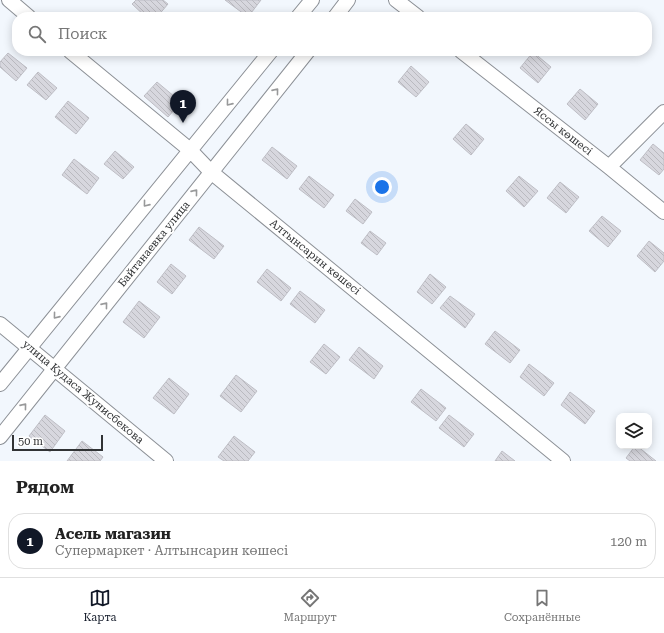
<!DOCTYPE html>
<html lang="ru">
<head>
<meta charset="utf-8">
<style>
	:root { --surface:#fff; --page:#f2f2f2; --text:#222; --muted:#767676; --line:#e0e0e0; --accent:#111827 }
	body { margin:0; font-family:"Roboto Serif",serif; background:var(--page); color:var(--text) }
	.controls { position:absolute; right:12px; bottom:12px; display:grid; overflow:hidden; border-radius:8px; box-shadow:0 2px 10px #0003 }
	.controls button { width:36px; height:36px; display:grid; place-items:center; padding:0; border:0; border-bottom:1px solid var(--line); background:var(--surface); color:var(--text); font:20px sans-serif }
	.scale { position:absolute; left:12px; bottom:10px; width:91px; box-sizing:border-box; padding-left:4px; border:2px solid #313335; border-top:0; font-size:11px; line-height:14px; white-space:nowrap; color:#313335; -webkit-text-stroke:3px #fff; paint-order:stroke }
	.you { position:absolute; left:382px; top:187px; width:14px; height:14px; margin:-10px; border:3px solid #fff; border-radius:50%; background:#1a73e8; box-shadow:0 0 0 6px #1a73e833 }
	.badge { display:grid; place-items:center; width:26px; height:26px; border-radius:50%; background:var(--accent); color:#fff; font-size:13px; font-weight:700 }
	.pin { position:absolute; translate:-50% -33px; filter:drop-shadow(0 1px 2px #0008) }
	.pin::after { content:''; position:absolute; top:21px; width:14px; height:12px; background:inherit; clip-path:polygon(0 0,100% 0,50% 100%) }
	.list { margin:0; padding:0; list-style:none }
	h2 { display:flex; justify-content:space-between; align-items:center; height:52px; margin:0; padding:0 16px; font-size:17px }
	h2 small { font-size:13px; font-weight:400; color:var(--muted) }
	.list li { display:grid; grid-template-columns:26px 1fr auto; gap:12px; align-items:center; box-sizing:border-box; height:56px; margin:0 8px 8px; padding:0 8px; border:1px solid var(--line); border-radius:16px }
	.list b { display:block; font-size:15px; white-space:nowrap }
	.list p { margin:0; font-size:13px; white-space:nowrap; color:var(--muted) }
	.list em { font-size:13px; font-style:normal; color:var(--muted) }
	.icon { flex:none; width:22px; height:22px; fill:none; stroke:currentColor; stroke-width:2; stroke-linecap:round; stroke-linejoin:round }
	.map { position:relative; flex:none; width:664px; height:461px; overflow:hidden }
	.search { position:absolute; background:var(--surface); box-shadow:0 2px 10px #0003; left:12px; right:12px; top:12px; height:44px; display:flex; align-items:center; gap:10px; box-sizing:border-box; padding:0 14px; border-radius:16px; color:var(--muted); font-size:15px }
	.sheet { height:116px; background:var(--surface) }
	nav { display:flex; justify-content:space-around; align-items:center; box-sizing:border-box; height:56px; border-top:1px solid var(--line); background:var(--surface); font-size:11px; color:var(--muted) }
	nav a { display:grid; justify-items:center; gap:2px }
	nav .on { color:var(--accent) }
	.map>svg:first-child { display:block }
</style>
</head>
<body>
<div class="map">
<svg width="664" height="461" viewBox="0 0 664 461">
	<defs>
		<pattern id="building-back-hatch" width="6" height="6" patternUnits="userSpaceOnUse"><rect width="6" height="6" fill="#d7d7de"/><path d="M-1 5l2 2M0 0l6 6M5-1l2 2" fill="none" stroke="#b9b9bf"/></pattern>
	</defs>
	<rect width="100%" height="100%" fill="#f2f7fd"/>
	<path fill="url(#building-back-hatch)" stroke="#bebec5" d="M136 0H163L168 4 157 17H146L132 4Z
		M225 0H261L248 17Z
		M533 52 551 67 538 83 520 68Z
		M8 53 27 68 16 81 0 67V62Z
		M411 66 429 82 416 97 398 82Z
		M38 72 57 88 46 100 27 85Z
		M157 82 181 102 168 117 144 96Z
		M580 89 598 104 585 120 567 104Z
		M68 101 89 118 76 134 55 117Z
		M466 124 484 139 471 155 453 139Z
		M653 144 664 153V169L659 175 640 160Z
		M272 147 297 166 287 179 262 160Z
		M115 151 134 167 123 179 104 164Z
		M74 159 99 178 87 194 62 175Z
		M309 176 334 195 324 208 299 189Z
		M519 176 538 191 524 207 506 191Z
		M560 182 579 197 566 213 547 198Z
		M355 199 372 212 363 224 346 211Z
		M602 216 621 231 608 247 589 231Z
		M199 227 224 246 214 259 189 240Z
		M370 231 386 243 377 255 361 243Z
		M649 241 664 253V261L655 272 637 256Z
		M171 264 186 276 172 294 157 282Z
		M267 269 291 288 281 301 257 282Z
		M430 274 446 287 432 304 417 292Z
		M300 291 325 310 315 323 290 304Z
		M450 296 475 314 465 328 440 308Z
		M139 301 160 317 144 338 123 322Z
		M495 331 520 350 510 363 485 344Z
		M324 344 340 357 326 374 310 362Z
		M359 347 383 366 374 379 349 360Z
		M529 364 554 383 544 396 520 377Z
		M236 375 257 391 241 412 220 396Z
		M169 378 189 394 174 414 153 398Z
		M421 389 446 408 436 421 411 402Z
		M570 392 595 411 585 424 561 405Z
		M45 415 65 431 50 452 29 436Z
		M449 415 474 434 464 447 439 428Z
		M234 436 255 452 248 461H224L218 457Z
		M82 441 103 457 100 461H67Z
		M635 446H637L656 461H630L626 458Z
		M502 451 515 461H495Z"/>
	<g fill="none" stroke-linecap="round" stroke-linejoin="round">
		<g stroke="#8c9096" stroke-width="16">
			<path id="minor" d="M9 0 29 17
				M396 0 418 17
				M298 17 312 0
				M335 17 348 0
				M70 51 190 150 211 172 563 461
				M461 51 609 167 664 212
				M609 167 664 112
				M0 324 166 461
				M0 384 271 51
				M0 437 308 51"/>
		</g>
		<use href="#minor" stroke="#fff" stroke-width="14"/>
	</g>
	<defs><path id="oneway-chevron" d="M-2-3.5L2.5 0L-2 3.5" fill="none" stroke-width="1.6" stroke-linecap="round" stroke-linejoin="round"/></defs>
	<g stroke="#98999a">
		<use href="#oneway-chevron" transform="translate(276 91) rotate(-51)"/>
		<use href="#oneway-chevron" transform="translate(229 103) rotate(129)"/>
		<use href="#oneway-chevron" transform="translate(195 192) rotate(-51)"/>
		<use href="#oneway-chevron" transform="translate(146 204) rotate(129)"/>
		<use href="#oneway-chevron" transform="translate(105 305) rotate(-51)"/>
		<use href="#oneway-chevron" transform="translate(56 316) rotate(129)"/>
		<use href="#oneway-chevron" transform="translate(24 406) rotate(-51)"/>
	</g>
	<g text-anchor="middle" dominant-baseline="central" stroke-width="4" stroke-linejoin="round" paint-order="stroke">
		<g font-size="11" fill="#313335" stroke="#fff">
			<text transform="translate(563 131) rotate(38)">Яссы көшесі</text>
			<text transform="translate(154 244) rotate(-51)">Байтанаевка улица</text>
			<text transform="translate(315 257) rotate(39)">Алтынсарин көшесі</text>
			<text transform="translate(83 392) rotate(40)">улица Кудаса Жунисбекова</text>
		</g>
	</g>
</svg>
<div class="controls">
<button><svg class="icon" aria-label="layers" viewBox="0 0 24 24"><path d="M12 4l9 5-9 5-9-5zM3 14l9 5 9-5"/></svg></button>
</div>
<div class="scale">50 m</div>
<div class="you"></div>
<div class="pin badge" style="left:183px;top:123px">1</div>
<div class="search"><svg class="icon" aria-label="search" viewBox="0 0 24 24"><circle cx="10" cy="10" r="6"/><path d="M15 15l6 6"/></svg>Поиск</div>
</div>
<section class="sheet">
<h2>Рядом<small></small></h2>
<ul class="list">
<li><span class="badge">1</span><div><b>Асель магазин</b><p>Супермаркет · Алтынсарин көшесі</p></div><em>120 m</em></li>
</ul>
</section>
<nav>
<a class="on"><svg class="icon" aria-label="map" viewBox="0 0 24 24"><path d="M3 6l6-2 6 2 6-2v14l-6 2-6-2-6 2zM9 4v14M15 6v14"/></svg>Карта</a>
<a><svg class="icon" aria-label="directions" viewBox="0 0 24 24"><path d="M12 3l9 9-9 9-9-9zM9 14v-3h6M13 9l2 2-2 2"/></svg>Маршрут</a>
<a><svg class="icon" aria-label="saved" viewBox="0 0 24 24"><path d="M7 4h10v16l-5-4-5 4z"/></svg>Сохранённые</a>
</nav>
</body>
</html>
